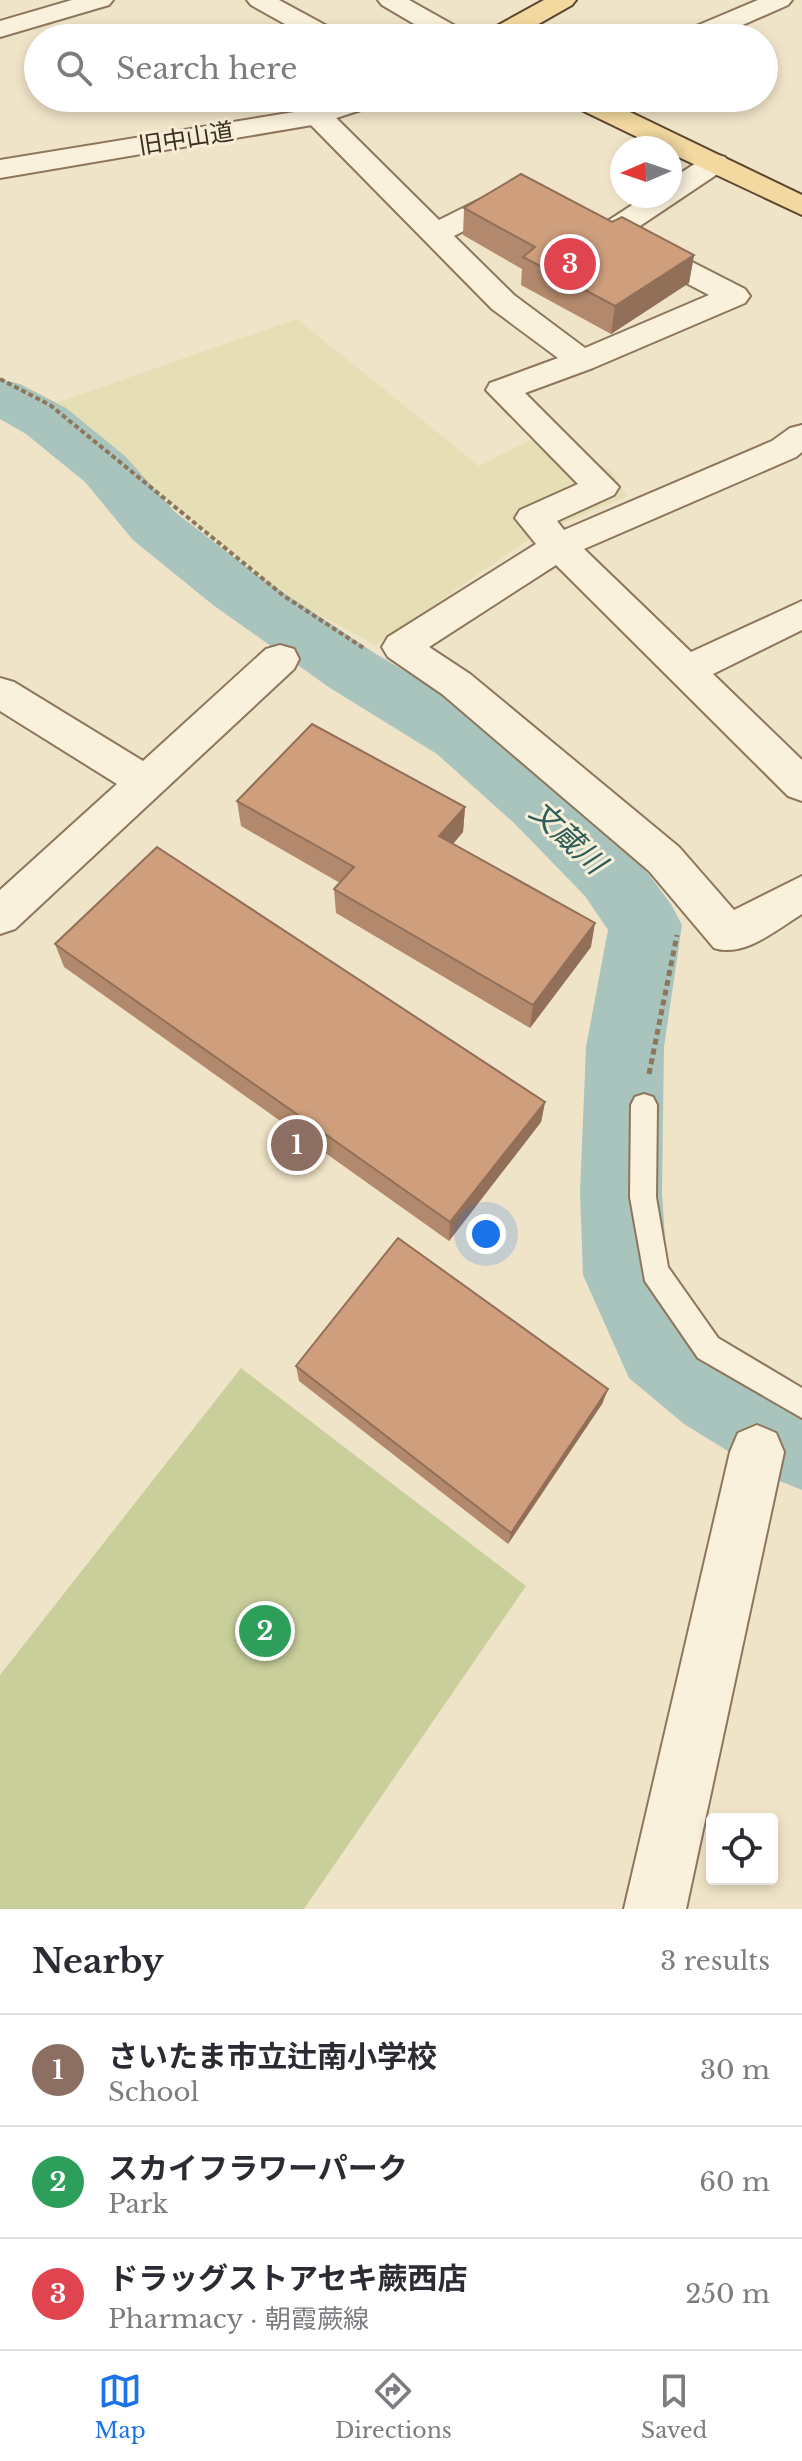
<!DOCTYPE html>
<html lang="en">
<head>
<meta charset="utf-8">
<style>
	:root { --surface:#fff; --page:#f7f7f7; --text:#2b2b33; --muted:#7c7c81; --line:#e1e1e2; --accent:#1a73e8 }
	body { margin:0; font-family:"Libre Baskerville","Noto Sans JP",serif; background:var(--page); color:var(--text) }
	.controls { position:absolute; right:24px; bottom:24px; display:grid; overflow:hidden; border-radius:8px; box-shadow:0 4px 12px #0003 }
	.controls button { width:72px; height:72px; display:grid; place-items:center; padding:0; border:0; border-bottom:2px solid var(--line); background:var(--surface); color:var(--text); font:40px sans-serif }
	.compass { position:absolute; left:610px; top:136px; width:72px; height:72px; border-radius:50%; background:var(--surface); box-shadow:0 4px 12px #0003; rotate:268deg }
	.you { position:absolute; left:486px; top:1234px; width:28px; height:28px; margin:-20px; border:6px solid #fff; border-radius:50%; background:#1a73e8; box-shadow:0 0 0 12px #1a73e833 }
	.badge { display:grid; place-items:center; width:52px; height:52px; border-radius:50%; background:var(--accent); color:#fff; font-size:26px; font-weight:700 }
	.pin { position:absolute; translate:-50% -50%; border:4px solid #fff; box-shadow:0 2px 8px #0006 }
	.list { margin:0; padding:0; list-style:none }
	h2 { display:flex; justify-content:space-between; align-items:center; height:104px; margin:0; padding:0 32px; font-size:34px }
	h2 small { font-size:26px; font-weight:400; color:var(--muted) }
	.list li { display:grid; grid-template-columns:52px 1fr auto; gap:24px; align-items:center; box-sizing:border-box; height:112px; padding:0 32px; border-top:2px solid var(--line) }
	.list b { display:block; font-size:30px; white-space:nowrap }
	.list p { margin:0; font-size:26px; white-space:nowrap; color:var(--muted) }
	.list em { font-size:26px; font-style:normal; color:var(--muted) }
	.icon { flex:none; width:44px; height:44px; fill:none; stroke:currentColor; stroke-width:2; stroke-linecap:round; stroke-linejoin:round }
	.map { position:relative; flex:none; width:802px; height:1909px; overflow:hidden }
	.search { position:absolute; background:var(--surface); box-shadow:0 4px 12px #0003; left:24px; right:24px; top:24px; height:88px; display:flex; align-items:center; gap:20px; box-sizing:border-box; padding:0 28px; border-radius:44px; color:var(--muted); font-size:30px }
	.sheet { height:440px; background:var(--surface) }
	nav { display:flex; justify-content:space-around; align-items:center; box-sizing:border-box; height:112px; border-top:2px solid var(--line); background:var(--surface); font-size:22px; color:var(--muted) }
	nav a { display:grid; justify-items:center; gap:4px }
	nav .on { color:var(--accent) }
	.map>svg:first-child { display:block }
</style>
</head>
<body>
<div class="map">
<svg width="802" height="1909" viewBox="0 0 802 1909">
	<rect width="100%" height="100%" fill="#f0e4c8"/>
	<path fill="#e6deb5" d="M297 319 479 466 540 435 611 471 627 496 533 536 376 645 284 596 50 405Z"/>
	<path fill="#c9cf9b" d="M241 1368 526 1586 304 1909H0V1675Z"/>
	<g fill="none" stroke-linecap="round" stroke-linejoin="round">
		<path fill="#a9c4bc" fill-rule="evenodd" d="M0 379 20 384 66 408 125 456 175 512 257 575 376 654 485 718 562 785 635 856 671 904 682 925 664 1047 662 1192 667 1270 691 1318 746 1362 802 1394V1490L770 1477 684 1424 629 1378 583 1275 580 1192 586 1047 608 930 585 896 514 823 437 754 330 688 213 605 133 540 85 482 26 434 0 419Z"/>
		<g stroke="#8d765c" stroke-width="4">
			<path id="service" d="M644 1094 653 1097 657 1105 656 1197 668 1267 718 1338 802 1388V1418L698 1358 645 1281 630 1197 631 1105 635 1097Z"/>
		</g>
		<g stroke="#8d765c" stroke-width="4">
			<path id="minor" d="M72 0H113L109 5 0 37V21Z
				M247 0H279L338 32 342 38H310L251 5Z
				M758 0H792L788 5 713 38H678L682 32Z
				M318 108 328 110 439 220 507 186 517 183 527 186 532 192 527 198 454 236 514 295 585 348 709 295 627 252 623 246 627 240 638 237 649 240 745 289 750 296 745 303 593 368 525 393 619 487 614 495 557 521 564 530 772 441 790 428 802 425V452L796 457 584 549 691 652 802 601V630L713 674 802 760V801L788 796 556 565 429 647 470 674 679 847 734 910 802 876V914C776 930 744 958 714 948L649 871 442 694 388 657 382 647 388 637 536 544 515 518 520 510 578 484 486 390 490 383 558 358 492 309 308 122 304 116 308 110Z
				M715 154 725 157 729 163 725 169 622 238 611 241 600 238 596 232 600 226 646 196H670V180L705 157Z
				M280 645 294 649 299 659 294 669 15 929 0 934V890L117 784 0 711V678L14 682 143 761 266 649Z
				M757 1425 776 1433 784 1452 686 1909H624L730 1452 738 1433Z"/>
		</g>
		<g stroke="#8d765c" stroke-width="4">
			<path id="tertiary" d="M378 0H409L466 32 470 38H438L382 5Z
				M343 98H383L379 104 318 124 0 178V160L313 109Z"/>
		</g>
		<g stroke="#5b4430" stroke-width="4">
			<path id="primary" d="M544 0H576L572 5 514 38H482L486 32Z
				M565 98H601L802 195V215L670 153V148H660L569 104Z"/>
		</g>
		<path stroke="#8d765c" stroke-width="4" stroke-dasharray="5 3" stroke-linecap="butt" d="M0 379 50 405 284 596 365 649"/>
		<path stroke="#8d765c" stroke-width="5" stroke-dasharray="6 4" stroke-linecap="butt" d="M649 1074 677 935"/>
		<use href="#service" fill="#faf1dc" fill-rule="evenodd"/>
		<use href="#minor" fill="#faf1dc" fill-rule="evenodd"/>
		<use href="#tertiary" fill="#faf1dc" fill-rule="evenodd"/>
		<use href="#primary" fill="#f3d9a0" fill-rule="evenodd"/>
	</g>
	<path fill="#b2896c" d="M464 208 612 222 694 255 689 283 611 334 521 285 522 269 463 235Z
		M237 801 465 807 463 832 453 844 591 947 530 1028 336 913 334 889 340 883 241 826Z
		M55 944 545 1102 541 1122 449 1241 64 967Z
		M296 1366 608 1389 602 1404 508 1544 299 1381Z"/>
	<path fill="#916f58" d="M694 255 689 283 611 334 615 306Z
		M465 807 463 832 438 861 439 836Z
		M595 923 591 947 530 1028 533 1005Z
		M545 1102 541 1122 449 1241 450 1222Z
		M608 1389 602 1404 508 1544 511 1533Z"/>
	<path fill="#cf9f7d" stroke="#916f58" stroke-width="2" d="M521 174 612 222 622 217 694 255 615 306 523 257 535 247 464 208Z
		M312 724 465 807 439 836 595 923 533 1005 334 889 354 867 237 801Z
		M157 847 545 1102 450 1222 55 944Z
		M398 1238 608 1389 511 1533 296 1366Z"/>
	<g text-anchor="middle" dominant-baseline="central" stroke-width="6" stroke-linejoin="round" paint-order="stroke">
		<g font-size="24" fill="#3d2e20" stroke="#f7eed8">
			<text transform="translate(186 138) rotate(-9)">旧中山道</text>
		</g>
		<g font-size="30" font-style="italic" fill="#2f5d5a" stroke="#f7eed8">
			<text transform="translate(568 837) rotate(43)">文蔵川</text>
		</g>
	</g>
</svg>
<div class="controls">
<button><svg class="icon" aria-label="locate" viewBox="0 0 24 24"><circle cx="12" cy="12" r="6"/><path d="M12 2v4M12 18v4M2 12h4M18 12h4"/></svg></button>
</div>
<svg class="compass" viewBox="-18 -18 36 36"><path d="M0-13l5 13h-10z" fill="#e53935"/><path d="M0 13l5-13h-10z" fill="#7c7c81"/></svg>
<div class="you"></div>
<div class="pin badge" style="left:297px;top:1145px;background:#8d6e63">1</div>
<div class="pin badge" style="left:265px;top:1631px;background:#2e9e5b">2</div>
<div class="pin badge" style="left:570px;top:264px;background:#e0444e">3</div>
<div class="search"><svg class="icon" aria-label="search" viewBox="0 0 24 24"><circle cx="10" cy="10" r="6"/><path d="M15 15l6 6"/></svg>Search here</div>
</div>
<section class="sheet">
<h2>Nearby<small>3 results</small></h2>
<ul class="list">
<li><span class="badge" style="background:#8d6e63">1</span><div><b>さいたま市立辻南小学校</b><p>School</p></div><em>30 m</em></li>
<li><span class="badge" style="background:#2e9e5b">2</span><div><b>スカイフラワーパーク</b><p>Park</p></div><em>60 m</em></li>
<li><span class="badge" style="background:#e0444e">3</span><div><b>ドラッグストアセキ蕨西店</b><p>Pharmacy · 朝霞蕨線</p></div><em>250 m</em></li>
</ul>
</section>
<nav>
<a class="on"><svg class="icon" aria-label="map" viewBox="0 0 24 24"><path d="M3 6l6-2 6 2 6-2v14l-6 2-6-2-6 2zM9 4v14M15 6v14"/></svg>Map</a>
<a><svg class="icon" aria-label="directions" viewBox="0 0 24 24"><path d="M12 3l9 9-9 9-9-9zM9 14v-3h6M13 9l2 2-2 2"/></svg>Directions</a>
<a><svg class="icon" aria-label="saved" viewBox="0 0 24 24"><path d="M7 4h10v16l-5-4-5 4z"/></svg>Saved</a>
</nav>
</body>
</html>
